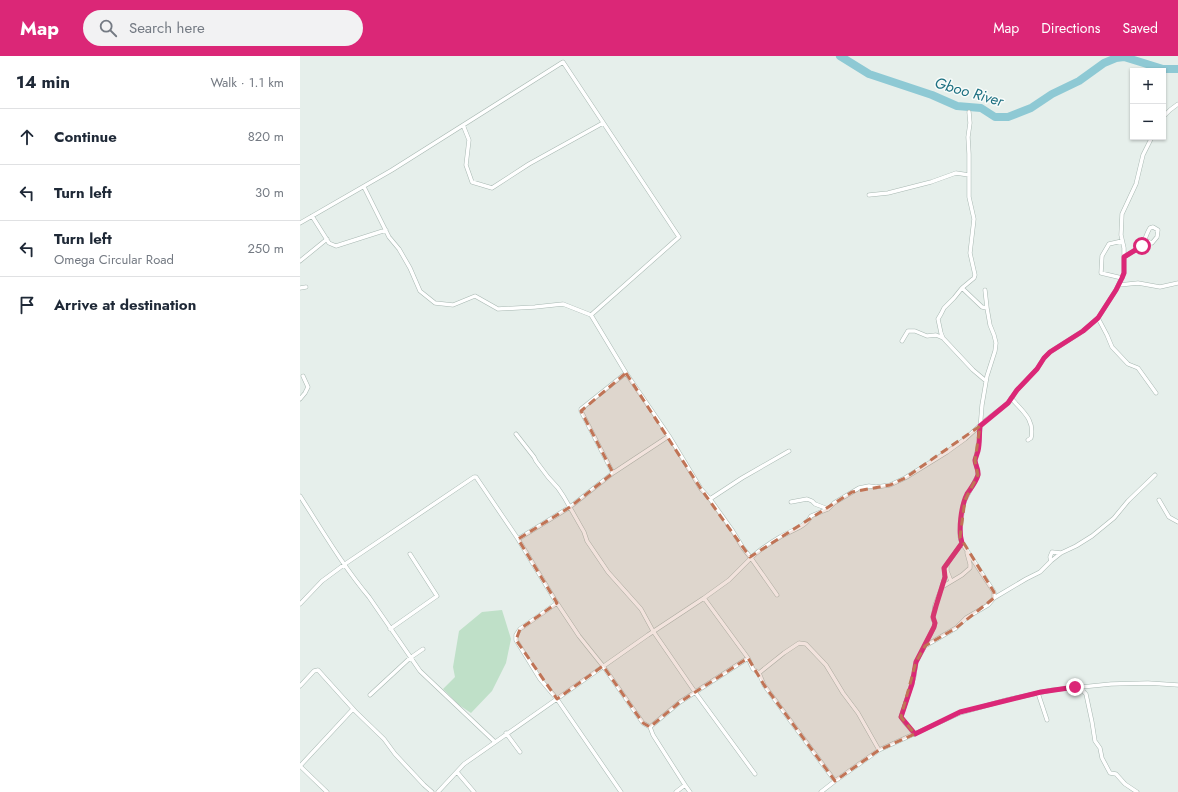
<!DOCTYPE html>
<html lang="en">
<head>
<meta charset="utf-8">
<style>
	:root { --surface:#fff; --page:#f2f2f3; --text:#1f2937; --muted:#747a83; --line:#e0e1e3; --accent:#db2777 }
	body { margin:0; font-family:Jost,sans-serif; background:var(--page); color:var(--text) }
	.controls { position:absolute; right:12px; top:12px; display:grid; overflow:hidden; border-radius:0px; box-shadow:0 1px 3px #0004 }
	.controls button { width:36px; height:36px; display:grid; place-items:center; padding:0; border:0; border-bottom:1px solid var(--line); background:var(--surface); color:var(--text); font:20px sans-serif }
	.stop { position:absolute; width:12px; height:12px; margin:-9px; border:3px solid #db2777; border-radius:50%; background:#fff }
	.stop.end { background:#db2777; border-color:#fff; box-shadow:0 1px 4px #0008 }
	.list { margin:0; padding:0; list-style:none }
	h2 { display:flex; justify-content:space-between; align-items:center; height:52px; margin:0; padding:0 16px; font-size:17px }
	h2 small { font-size:13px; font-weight:400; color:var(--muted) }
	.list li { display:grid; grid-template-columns:26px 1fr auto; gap:12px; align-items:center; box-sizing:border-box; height:56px; padding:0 16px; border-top:1px solid var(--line) }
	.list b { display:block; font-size:15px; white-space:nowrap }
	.list p { margin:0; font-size:13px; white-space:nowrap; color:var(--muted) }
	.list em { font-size:13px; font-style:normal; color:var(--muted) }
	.icon { flex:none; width:22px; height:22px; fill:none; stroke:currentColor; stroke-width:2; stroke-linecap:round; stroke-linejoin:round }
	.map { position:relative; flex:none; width:878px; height:736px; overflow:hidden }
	header { display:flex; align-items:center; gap:24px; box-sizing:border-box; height:56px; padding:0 20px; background:var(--accent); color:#fff }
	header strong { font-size:19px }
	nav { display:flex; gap:22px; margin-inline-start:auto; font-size:14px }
	.search { width:280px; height:36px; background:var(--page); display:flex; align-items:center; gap:10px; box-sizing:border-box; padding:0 14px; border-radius:22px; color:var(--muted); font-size:15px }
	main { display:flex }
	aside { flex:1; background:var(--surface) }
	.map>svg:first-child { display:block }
</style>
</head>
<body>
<header>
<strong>Map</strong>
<div class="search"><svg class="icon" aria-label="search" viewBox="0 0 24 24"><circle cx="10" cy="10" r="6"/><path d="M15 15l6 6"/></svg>Search here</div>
<nav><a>Map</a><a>Directions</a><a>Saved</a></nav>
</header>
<main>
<aside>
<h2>14 min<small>Walk · 1.1 km</small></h2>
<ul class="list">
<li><svg class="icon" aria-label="ahead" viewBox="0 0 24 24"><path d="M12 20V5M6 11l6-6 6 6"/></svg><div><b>Continue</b></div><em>820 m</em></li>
<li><svg class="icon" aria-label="left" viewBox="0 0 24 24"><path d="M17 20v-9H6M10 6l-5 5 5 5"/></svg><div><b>Turn left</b></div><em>30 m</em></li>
<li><svg class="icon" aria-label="left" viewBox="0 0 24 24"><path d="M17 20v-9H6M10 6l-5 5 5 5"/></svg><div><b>Turn left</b><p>Omega Circular Road</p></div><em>250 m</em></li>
<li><svg class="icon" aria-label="arrive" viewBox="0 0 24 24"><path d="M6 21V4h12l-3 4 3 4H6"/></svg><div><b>Arrive at destination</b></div></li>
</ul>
</aside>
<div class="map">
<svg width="878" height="736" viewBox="0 0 878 736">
	<rect width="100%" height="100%" fill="#e6efeb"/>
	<path fill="#bfe0c8" d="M202 554 211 583 206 607 192 635 171 657 159 649 143 633 155 621 153 611 159 575 182 556Z"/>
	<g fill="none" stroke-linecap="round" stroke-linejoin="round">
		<path stroke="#8ec9d4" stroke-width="8" d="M540 0 569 18 632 39 657 50 681 52 695 61H708L731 52 752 38 779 25 804 7 816 2 824 1 863 13H878"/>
		<g stroke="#a8b8b2" stroke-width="4.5">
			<path id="minor" d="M863 61 870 54 878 48
				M163 69 169 84 166 109 172 126 192 132 229 108 303 67
				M64 131 89 181 99 193 110 212 120 235 135 247 153 249 175 240 198 253 235 251 263 248 291 259
				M569 139 588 137 631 126 656 117 669 119
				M12 160 29 187 36 190 86 174
				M0 167 92 114 263 6 379 181 291 259 326 317 281 353V355L313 417
				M824 201 842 190C845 185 846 178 850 172L853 171 858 174 857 181 852 187 844 184
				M0 205 27 183
				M822 222 801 217 802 200 809 188 822 185
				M819 229 838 227 860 231 878 227
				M0 232 6 231
				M685 234 687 252
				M798 262 807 279 812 291 828 308 838 312 856 337
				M643 282 641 277 638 263 641 258 644 252 654 242 662 232 674 222 675 219 670 197 674 163 669 141V98L668 81 670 67 669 56
				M602 285 608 275H615L627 280 636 279 643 282 673 314 686 325
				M326 317 369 380 401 433 410 443 442 422 489 395
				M711 342C722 355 735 363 731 382L728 384
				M0 343 5 337 8 331 3 320
				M216 378 234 401 236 405 248 421 258 432 264 441 284 476 287 485 308 516 341 553 353 575 395 636 455 718
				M0 440C22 474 43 510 69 541L120 615 195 686
				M859 444 869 461 878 466
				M491 446 507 443 512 445 515 448 528 453
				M218 483 270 451 313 417 369 380
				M751 505 750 501 752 496 761 497
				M651 525 647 515V508L662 487
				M642 530 645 521 644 512 647 508
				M477 539 451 502C459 494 470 487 480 481 490 475 506 471 511 460L528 453 534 447 559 432 569 430 576 431 590 429 605 422 647 396 665 383 686 364 708 347 717 334 737 313 744 302 750 296 783 275 798 262 816 234 824 217V192L821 179 822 158 836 128 843 99 852 81
				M404 542 448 602
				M694 542 726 523 740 516 751 505 761 497 776 490 792 480 814 462 828 445 855 419
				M257 547 220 573 216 579V584L240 623 257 643 321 736
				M0 548 22 525 45 508 174 421H176L218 483 255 544 279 580 303 610 343 667 350 671
				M90 573 137 540 110 498
				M625 589 634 571 635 567 633 563 635 549 642 531 662 519 670 512V508L667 497
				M459 617 464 629 535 725
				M0 630 14 615 18 614 55 655 84 683 95 698 124 729 132 736
				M779 631 786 638 792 666 795 685 800 692 802 702 810 717 816 718 825 728 837 736
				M738 637 747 664
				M70 639 110 602 123 593
				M206 677 220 696
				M615 678 605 667 601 661 614 621 616 606 625 590 656 572 666 562 688 549 694 542V536L662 487 660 481V475L663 450 665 444 678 419 677 412 675 405 679 386 682 349 687 320 695 295 696 287 694 279 690 269 687 252 682 251 662 232
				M0 710 53 653
				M0 710 27 736
				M157 716 174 736
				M385 729 390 736
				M138 736 164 708 348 579 404 542 429 524 451 502 443 492 432 474 410 443
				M376 736 385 729 353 679 350 671 380 646 448 602 453 613 459 617 484 597 499 587 506 588 526 609 543 637 558 657 579 694
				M521 736 535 725 579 694 660 657 706 644 752 634 811 628 848 627 878 629"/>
		</g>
		<use href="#minor" stroke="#fff" stroke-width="3.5"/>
	</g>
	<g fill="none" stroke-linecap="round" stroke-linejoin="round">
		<path stroke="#db2777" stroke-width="5" d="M775 631 741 636 660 656 615 678 601 661 612 628 616 606 634 571 635 567 633 561 636 550 645 521 644 512 662 487C658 475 661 450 667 438 671 432 676 426 678 419 679 414 675 409 675 404 676 401 677 398 678 395 680 387 679 378 680 370L708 347 717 334 737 313 744 302 750 296 783 275 798 262 816 234 822 222 824 217V201L842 190"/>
	</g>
	<path fill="#c07456" fill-opacity="0.2" stroke="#c07456" stroke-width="3" stroke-dasharray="8 5" stroke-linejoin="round" d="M326 317 401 433 450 501 552 436 590 429 605 422 680 370 675 405 678 419 665 444 660 481 694 536V542L656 572 625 590 616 606 601 661 615 678 579 694 535 725 464 629 448 602 380 646 350 671 343 667 303 610 257 643 216 584 220 573 257 547 218 483 270 451 313 417 281 355Z"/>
	<g text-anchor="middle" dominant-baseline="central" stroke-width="3" stroke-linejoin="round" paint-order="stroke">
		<g font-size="15" font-style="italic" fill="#1c6f80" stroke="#f7fbf9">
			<text transform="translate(669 36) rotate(16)">Gboo River</text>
		</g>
	</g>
</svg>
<div class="controls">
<button>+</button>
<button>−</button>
</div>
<div class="stop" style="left:842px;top:190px"></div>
<div class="stop end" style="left:775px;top:631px"></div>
</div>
</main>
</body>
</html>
